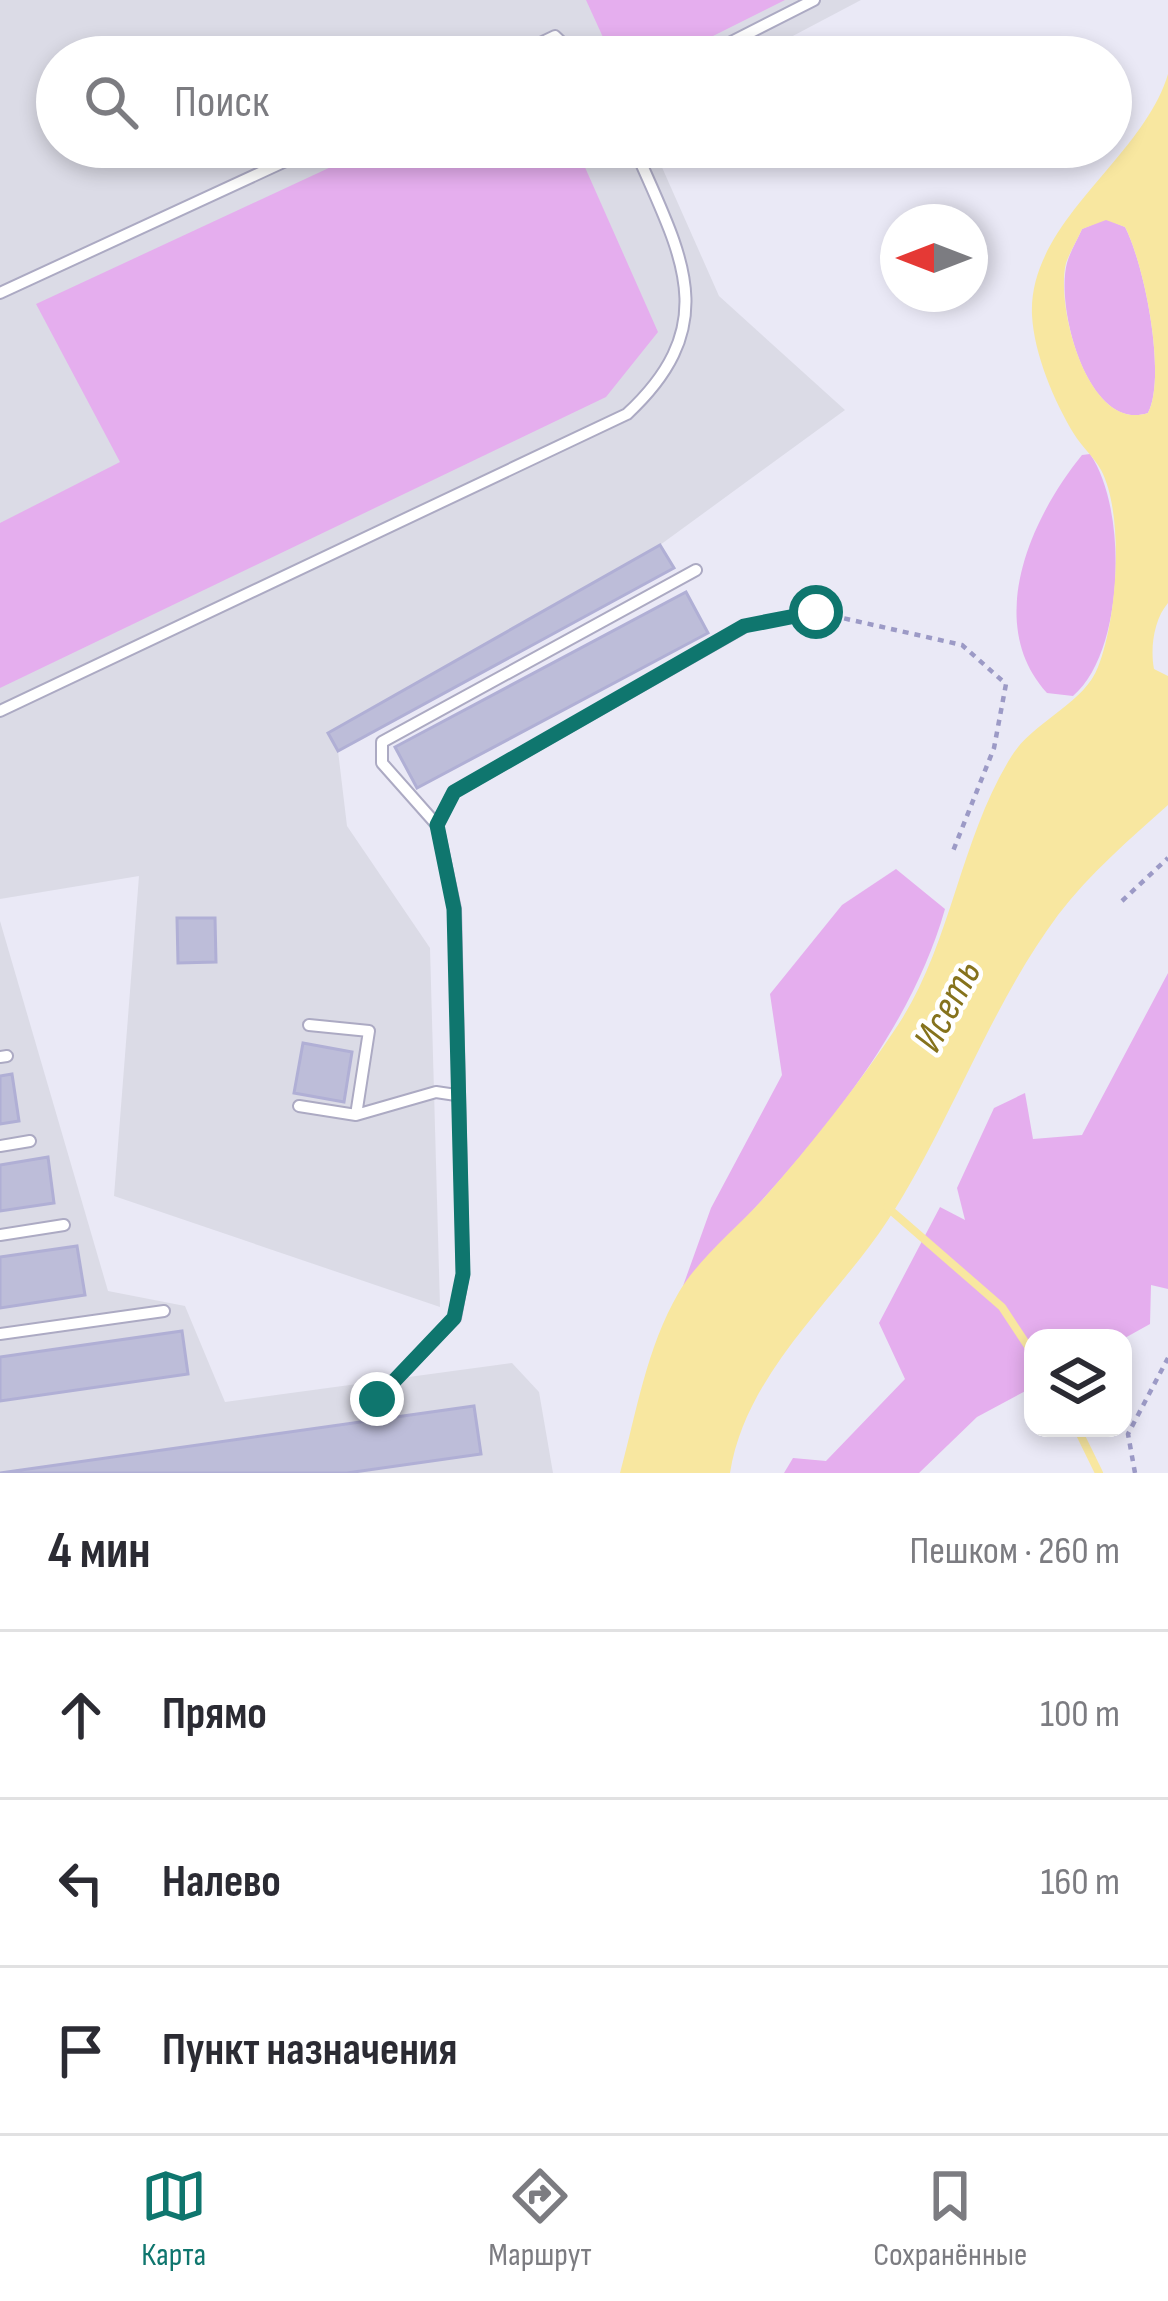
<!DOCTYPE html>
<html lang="ru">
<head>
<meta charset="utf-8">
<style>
	:root { --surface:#fff; --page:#f7f7f7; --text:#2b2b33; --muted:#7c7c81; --line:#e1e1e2; --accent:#0f766e }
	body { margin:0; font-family:"Sofia Sans Condensed",sans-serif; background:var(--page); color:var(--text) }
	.controls { position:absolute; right:36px; bottom:36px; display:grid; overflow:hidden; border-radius:24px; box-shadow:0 6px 18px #0003 }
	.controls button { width:108px; height:108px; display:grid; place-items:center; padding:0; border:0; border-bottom:3px solid var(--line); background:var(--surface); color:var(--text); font:60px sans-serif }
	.compass { position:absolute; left:880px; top:204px; width:108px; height:108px; border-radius:50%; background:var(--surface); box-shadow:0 6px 18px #0003; rotate:270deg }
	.stop { position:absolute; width:36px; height:36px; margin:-27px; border:9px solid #0f766e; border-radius:50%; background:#fff }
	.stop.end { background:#0f766e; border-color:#fff; box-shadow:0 3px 12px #0008 }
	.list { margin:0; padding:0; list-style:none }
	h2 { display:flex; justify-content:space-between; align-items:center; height:156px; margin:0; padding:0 48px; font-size:51px }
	h2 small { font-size:39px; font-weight:400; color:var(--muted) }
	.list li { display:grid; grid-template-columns:78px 1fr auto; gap:36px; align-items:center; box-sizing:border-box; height:168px; padding:0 48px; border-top:3px solid var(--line) }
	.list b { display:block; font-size:45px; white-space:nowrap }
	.list em { font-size:39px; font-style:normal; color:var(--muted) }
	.icon { flex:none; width:66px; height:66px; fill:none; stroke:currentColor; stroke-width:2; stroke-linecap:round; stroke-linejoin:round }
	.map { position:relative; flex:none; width:1168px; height:1473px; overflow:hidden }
	.search { position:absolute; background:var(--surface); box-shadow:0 6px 18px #0003; left:36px; right:36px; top:36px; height:132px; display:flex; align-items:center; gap:30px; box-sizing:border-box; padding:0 42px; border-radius:66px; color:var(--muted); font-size:45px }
	.sheet { height:660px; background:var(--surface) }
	nav { display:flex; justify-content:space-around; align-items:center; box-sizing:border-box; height:168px; border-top:3px solid var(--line); background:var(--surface); font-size:33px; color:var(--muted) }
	nav a { display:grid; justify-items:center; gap:6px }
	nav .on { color:var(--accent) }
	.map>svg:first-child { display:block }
</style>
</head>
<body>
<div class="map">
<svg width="1168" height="1473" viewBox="0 0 1168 1473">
	<rect width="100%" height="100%" fill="#eae9f6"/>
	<path fill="#dbdbe6" d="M0 0H861L753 57H57V147H653L719 296 845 410 660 545 328 733 338 751 347 826 430 948 440 1307 114 1196 139 876 0 899Z
		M0 921 108 1291 185 1306 225 1402 512 1363 539 1392 553 1473H0Z"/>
	<path fill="#e5aeee" d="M586 0H785L671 57H612Z
		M374 147H576L658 332 606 397 0 688V523L120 462 36 304Z
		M1106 219 1125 227C1144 263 1167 376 1148 413 1088 433 1055 307 1067 263 1070 252 1077 240 1082 229Z
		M1090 454C1128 509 1125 652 1073 696L1047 693C984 624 1030 519 1082 455Z
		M896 869 945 909C903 1056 785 1176 683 1286L711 1208 782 1075 770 994 842 905Z
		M1168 973V1289L1151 1285 1150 1324 1123 1339 1033 1338V1387L977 1417 919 1473H784L793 1458 826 1461 905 1379 879 1323 940 1207 965 1220 957 1188 994 1108 1025 1093 1033 1139 1082 1135Z"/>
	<path fill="#f8e7a0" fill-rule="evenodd" d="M1168 74V603C1154 619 1150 648 1154 669L1168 676V805C1129 840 1090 873 1058 915 989 1008 951 1123 888 1220 835 1301 746 1372 730 1473H620C637 1411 646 1349 679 1292 700 1257 737 1228 764 1198 811 1145 859 1084 898 1025 951 945 960 839 1011 757 1032 722 1084 704 1098 667 1117 621 1125 515 1101 470 1094 457 1082 447 1074 434 1054 401 1034 354 1032 315 1028 221 1143 159 1168 74ZM1106 220 1125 227C1144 263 1167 376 1148 413 1088 433 1055 306 1066 263 1070 252 1077 240 1082 229Z"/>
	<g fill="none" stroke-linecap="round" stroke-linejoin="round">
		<path stroke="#f8e7a0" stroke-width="8" d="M887 1207 1002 1307 1033 1354
			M1077 1428 1099 1473"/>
	</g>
	<path fill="#bdbdd9" stroke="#b0afd5" stroke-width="3" d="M660 545 674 568 338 751 328 733Z
		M686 592 708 633 417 788 395 747Z
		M177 918H215L216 962 178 963Z
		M303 1043 352 1052 344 1102 294 1093Z
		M12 1074 19 1121 0 1124V1076Z
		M48 1157 54 1203 0 1211V1165Z
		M77 1246 85 1295 0 1308V1257Z
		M182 1331 188 1374 0 1401V1357Z
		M474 1406 481 1454 347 1473H0Z"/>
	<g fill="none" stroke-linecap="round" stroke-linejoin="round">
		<g stroke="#acaac3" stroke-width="14">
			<path id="service" d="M511 57 555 36 577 57
				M702 57 814 0
				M0 293 316 147
				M0 711 627 414C726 322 679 252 634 147
				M437 825 382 763V742L696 570
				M309 1025 369 1031 356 1115
				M0 1057 7 1056
				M299 1106 356 1115 436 1092 456 1095
				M0 1146 30 1141
				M0 1235 64 1225
				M0 1334 164 1311
				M377 1399 455 1318 463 1274 455 909 437 825 454 792 744 627"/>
		</g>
		<path stroke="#9c9ac6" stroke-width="4.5" stroke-dasharray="6 6" stroke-linecap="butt" d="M762 623 816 612 962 645 1006 684 994 748 953 851
			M1122 901 1168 858
			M1135 1473 1128 1434 1168 1358"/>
		<use href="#service" stroke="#fff" stroke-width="10"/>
	</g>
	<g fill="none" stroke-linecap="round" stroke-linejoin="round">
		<path stroke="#0f766e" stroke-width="15" d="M377 1399 454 1318 463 1274 454 909 437 825 454 792 744 626 816 612"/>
	</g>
	<g text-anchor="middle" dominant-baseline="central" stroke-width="9" stroke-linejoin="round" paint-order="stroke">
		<g font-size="42" font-style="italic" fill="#85721c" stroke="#fff">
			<text transform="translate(948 1006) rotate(-62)">Исеть</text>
		</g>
	</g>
</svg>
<div class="controls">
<button><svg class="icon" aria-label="layers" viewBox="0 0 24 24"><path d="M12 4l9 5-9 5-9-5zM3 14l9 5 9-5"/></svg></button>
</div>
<svg class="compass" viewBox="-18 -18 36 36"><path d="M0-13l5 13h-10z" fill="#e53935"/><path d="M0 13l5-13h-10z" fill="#7c7c81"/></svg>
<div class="stop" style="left:816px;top:612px"></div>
<div class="stop end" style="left:377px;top:1399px"></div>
<div class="search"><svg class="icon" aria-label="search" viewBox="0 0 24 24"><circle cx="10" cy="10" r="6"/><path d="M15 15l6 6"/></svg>Поиск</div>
</div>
<section class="sheet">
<h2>4 мин<small>Пешком · 260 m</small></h2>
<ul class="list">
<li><svg class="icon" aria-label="ahead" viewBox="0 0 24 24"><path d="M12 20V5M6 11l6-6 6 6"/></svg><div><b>Прямо</b></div><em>100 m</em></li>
<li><svg class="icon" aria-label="left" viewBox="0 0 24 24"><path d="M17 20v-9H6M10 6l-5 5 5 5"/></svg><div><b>Налево</b></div><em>160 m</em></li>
<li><svg class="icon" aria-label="arrive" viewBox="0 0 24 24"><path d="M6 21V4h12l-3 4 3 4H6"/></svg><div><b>Пункт назначения</b></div></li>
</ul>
</section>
<nav>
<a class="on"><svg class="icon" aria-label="map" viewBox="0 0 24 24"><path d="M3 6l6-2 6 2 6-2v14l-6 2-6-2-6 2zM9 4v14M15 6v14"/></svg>Карта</a>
<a><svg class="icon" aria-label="directions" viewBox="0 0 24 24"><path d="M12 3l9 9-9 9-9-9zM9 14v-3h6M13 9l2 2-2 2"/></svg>Маршрут</a>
<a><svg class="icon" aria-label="saved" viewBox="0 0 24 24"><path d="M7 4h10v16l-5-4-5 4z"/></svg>Сохранённые</a>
</nav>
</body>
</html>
